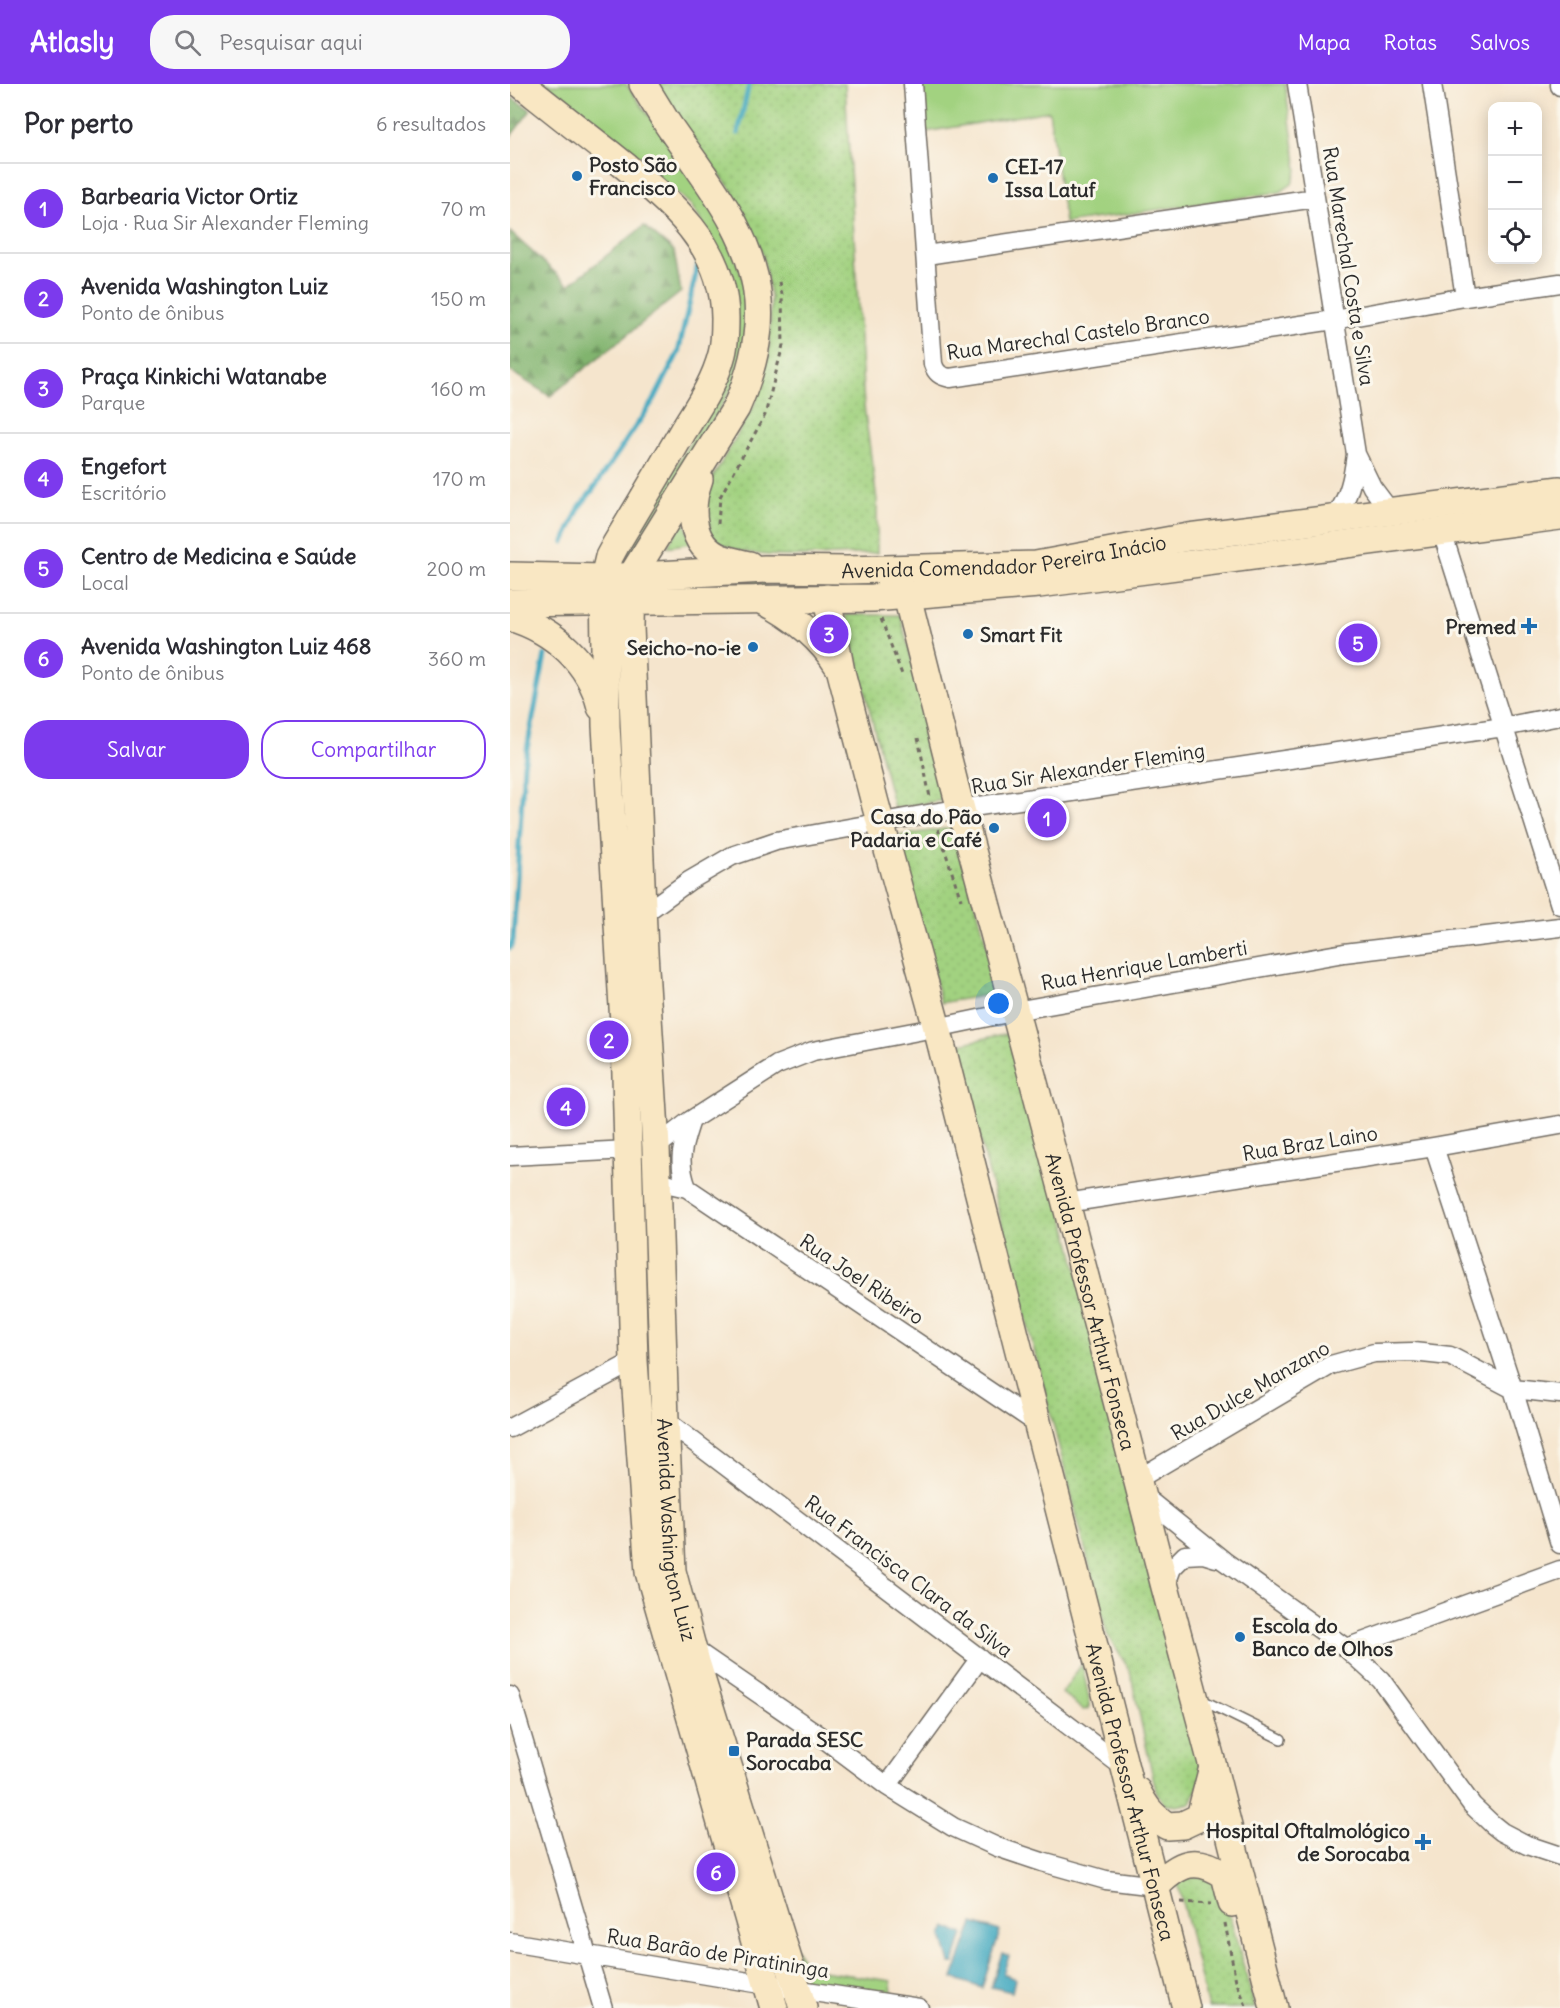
<!DOCTYPE html>
<html lang="pt">
<head>
<meta charset="utf-8">
<style>
	:root { --surface:#fff; --page:#f7f7f7; --text:#2b2b33; --muted:#7c7c81; --line:#e1e1e2; --accent:#7c3aed }
	body { margin:0; font-family:Delius,sans-serif; background:var(--page); color:var(--text) }
	.controls { position:absolute; right:18px; top:18px; display:grid; overflow:hidden; border-radius:12px; box-shadow:0 3px 15px #0003 }
	.controls button { width:54px; height:54px; display:grid; place-items:center; padding:0; border:0; border-bottom:2px solid var(--line); background:var(--surface); color:var(--text); font:30px sans-serif }
	.you { position:absolute; left:489px; top:920px; width:21px; height:21px; margin:-15px; border:4px solid #fff; border-radius:50%; background:#1a73e8; box-shadow:0 0 0 9px #1a73e833 }
	.badge { display:grid; place-items:center; width:39px; height:39px; border-radius:50%; background:var(--accent); color:#fff; font-size:20px; font-weight:700 }
	.pin { position:absolute; translate:-50% -50%; border:3px solid #fff; box-shadow:0 2px 6px #0006 }
	.list { margin:0; padding:0; list-style:none }
	h2 { display:flex; justify-content:space-between; align-items:center; height:78px; margin:0; padding:0 24px; font-size:26px }
	h2 small { font-size:20px; font-weight:400; color:var(--muted) }
	.list li { display:grid; grid-template-columns:39px 1fr auto; gap:18px; align-items:center; box-sizing:border-box; height:90px; padding:0 24px; border-top:2px solid var(--line) }
	.list b { display:block; font-size:22px; white-space:nowrap }
	.list p { margin:0; font-size:20px; white-space:nowrap; color:var(--muted) }
	.list em { font-size:20px; font-style:normal; color:var(--muted) }
	.actions { display:flex; gap:12px; padding:18px 24px }
	.actions a { flex:1; padding:14px 0; border:2px solid var(--accent); border-radius:24px; text-align:center; font-size:21px; color:var(--accent) }
	.actions .main { background:var(--accent); color:#fff }
	.icon { flex:none; width:33px; height:33px; fill:none; stroke:currentColor; stroke-width:2; stroke-linecap:round; stroke-linejoin:round }
	.map { position:relative; flex:none; width:1050px; height:1924px; overflow:hidden }
	header { display:flex; align-items:center; gap:36px; box-sizing:border-box; height:84px; padding:0 30px; background:var(--accent); color:#fff }
	header strong { font-size:28px }
	nav { display:flex; gap:33px; margin-inline-start:auto; font-size:21px }
	.search { width:420px; height:54px; background:var(--page); display:flex; align-items:center; gap:15px; box-sizing:border-box; padding:0 21px; border-radius:24px; color:var(--muted); font-size:22px }
	main { display:flex }
	aside { flex:1; background:var(--surface) }
	.map>svg:first-child { display:block }
</style>
</head>
<body>
<header>
<strong>Atlasly</strong>
<div class="search"><svg class="icon" aria-label="search" viewBox="0 0 24 24"><circle cx="10" cy="10" r="6"/><path d="M15 15l6 6"/></svg>Pesquisar aqui</div>
<nav><a>Mapa</a><a>Rotas</a><a>Salvos</a></nav>
</header>
<main>
<aside>
<h2>Por perto<small>6 resultados</small></h2>
<ul class="list">
<li><span class="badge">1</span><div><b>Barbearia Victor Ortiz</b><p>Loja · Rua Sir Alexander Fleming</p></div><em>70 m</em></li>
<li><span class="badge">2</span><div><b>Avenida Washington Luiz</b><p>Ponto de ônibus</p></div><em>150 m</em></li>
<li><span class="badge">3</span><div><b>Praça Kinkichi Watanabe</b><p>Parque</p></div><em>160 m</em></li>
<li><span class="badge">4</span><div><b>Engefort</b><p>Escritório</p></div><em>170 m</em></li>
<li><span class="badge">5</span><div><b>Centro de Medicina e Saúde</b><p>Local</p></div><em>200 m</em></li>
<li><span class="badge">6</span><div><b>Avenida Washington Luiz 468</b><p>Ponto de ônibus</p></div><em>360 m</em></li>
</ul>
<div class="actions"><a class="main">Salvar</a><a>Compartilhar</a></div>
</aside>
<div class="map">
<svg width="1050" height="1924" viewBox="0 0 1050 1924">
	<defs>
		<pattern id="grass-dots" width="8" height="8" patternUnits="userSpaceOnUse" patternTransform="scale(1.5)"><rect width="8" height="8" fill="#a2d280"/><path d="M2 2h.1M6 6h.1" fill="none" stroke="#8cb46f" stroke-width="1.8" stroke-linecap="round"/></pattern>
		<pattern id="forest-firs" width="22" height="20" patternUnits="userSpaceOnUse" patternTransform="scale(1.5)"><rect width="22" height="20" fill="#81b46e"/><path d="M5 1l3.5 6h-7zM16 11l3.5 6h-7z" fill="#6a935b"/></pattern>
	</defs>
	<rect width="100%" height="100%" fill="#fbf7ec"/>
	<filter id="ink" filterUnits="userSpaceOnUse"><feTurbulence type="fractalNoise" baseFrequency=".0167" numOctaves="2"/><feDisplacementMap in="SourceGraphic" scale="12" xChannelSelector="R" yChannelSelector="G"/><feConvolveMatrix kernelMatrix="1 2 1 2 8 2 1 2 1" color-interpolation-filters="sRGB"/></filter>
	<filter id="wash" filterUnits="userSpaceOnUse"><feTurbulence type="fractalNoise" baseFrequency=".008" numOctaves="4" result="noise"/><feDisplacementMap in="SourceGraphic" scale="24" xChannelSelector="R" yChannelSelector="G"/><feGaussianBlur stdDeviation="1.35" result="paint"/><feColorMatrix in="noise" values="0 0 0 0 0 0 0 0 0 0 0 0 0 0 0 0 0 1.4 0 .05"/><feComposite in="paint" operator="in"/></filter>
	<g filter="url(#wash)">
		<rect width="100%" height="100%" fill="#f5e5cd"/>
		<path fill="url(#grass-dots)" stroke="#667e56" stroke-width="1.5" d="M143 0H335L354 322 367 416V469C328 470 237 481 207 456 195 446 194 429 191 414L246 318 259 269 261 215 252 168 222 107Z
			M336 531H390L437 708 434 716 384 724Z
			M446 743 489 909 431 919 387 752Z
			M507 947 694 1689 681 1719 666 1722 654 1720 646 1707 620 1587 597 1550 446 961Z
			M709 1792 745 1924H698L666 1793Z"/>
		<path fill="url(#forest-firs)" stroke="#56704c" stroke-width="1.5" d="M0 13 21 26 0 53Z
			M134 142 164 167 171 208 40 312 0 287V148L59 201Z"/>
		<path fill="#a2d280" stroke="#667e56" stroke-width="1.5" d="M31 0H116L164 66 210 135 239 210 233 285 116 482 111 478 210 306 202 154 181 121 114 64Z
			M411 0H775L787 86 782 100 770 108 555 139 539 27 415 48Z
			M174 435 181 459 157 463Z
			M255 495 256 505 168 507V497Z
			M572 1580 580 1620 578 1625 573 1626 552 1609Z
			M285 1864 298 1882 305 1886 381 1897 382 1912 319 1903 295 1896Z"/>
		<path fill="#40a8c0" stroke="#366a76" stroke-width="1.5" d="M463 1839 490 1847 472 1904 443 1894Z
			M436 1843 453 1850 444 1879H440L432 1852Z
			M492 1869 499 1872 493 1890 505 1895 502 1908 481 1903Z"/>
		<g fill="none" stroke-linecap="round" stroke-linejoin="round">
			<path stroke="#40a8c0" stroke-width="5" d="M228 49 239 0
				M54 458 70 422 82 407 145 314 168 269 189 176
				M0 864 3 856 14 681 35 571"/>
		</g>
	</g>
	<g filter="url(#ink)">
		<g fill="none" stroke-linecap="round" stroke-linejoin="round">
			<g stroke="#726c64" stroke-width="12">
				<path id="lane" d="M692 1616 771 1655"/>
			</g>
			<g stroke="#726c64" stroke-width="21">
				<path id="street" d="M403 0 423 280C426 289 430 292 440 294L824 236 955 213 1050 199
					M787 0 846 370
					M922 0 955 213
					M1050 0V2
					M416 171 805 114
					M825 433C839 414 843 394 846 370L862 403 880 427
					M932 448 1050 821
					M132 831 179 797 222 772 266 757 423 729 993 643 1050 632
					M146 1063 181 1036 267 981 303 967 440 941 516 925 834 869 1050 843
					M924 1063 1003 1305 1050 1460
					M0 1072 119 1066
					M147 1097 177 1104 528 1340
					M177 1104C167 1077 172 1063 181 1036
					M556 1119 924 1063 1050 1041
					M155 1336 616 1685
					M0 1344 124 1277
					M628 1395 821 1281 864 1269 903 1268 940 1272 1003 1305 1050 1310
					M631 1410 714 1477 836 1564 871 1596 962 1721 982 1740 992 1748 1017 1761 1050 1772
					M655 1503 662 1484 675 1471 693 1470 706 1474
					M182 1564 309 1651 377 1702 443 1743 487 1763 532 1778 596 1796 646 1802
					M836 1564 1050 1486
					M0 1612 93 1924
					M377 1702 470 1574
					M0 1858 257 1901 409 1924"/>
			</g>
			<g stroke="#726c64" stroke-width="30">
				<g id="secondary">
					<path d="M11 0C40 23 70 47 100 70 155 114 214 157 215 234 215 246 215 259 212 270 205 298 188 323 173 347 151 385 129 422 106 460L99 473 94 494 96 642 115 956 124 1277 139 1488 264 1924"/>
					<path id="s1" d="M133 0C141 13 149 26 157 39 194 94 243 149 248 217 251 255 241 290 226 324L121 493 120 543 134 868 146 1063 155 1336 162 1487 186 1578 293 1924"/>
					<path d="M189 395C179 423 179 461 211 474 220 477 230 479 239 481"/>
					<path id="s2" d="M373 486 396 512 399 520 445 703 556 1119 655 1503 703 1683 764 1924"/>
					<path id="s3" d="M0 492 94 494 255 485 337 486 526 481 678 453 1050 406"/>
					<path id="s4" d="M317 514 331 588 365 719 427 944 676 1924"/>
					<path d="M250 515C282 531 310 552 329 583"/>
					<path d="M0 519 363 514 529 500 1050 432"/>
					<path d="M0 533C44 546 80 578 91 623"/>
					<path d="M627 1707C636 1724 641 1731 657 1742L673 1741 690 1733 702 1687"/>
					<path d="M646 1802C669 1779 686 1771 715 1791L722 1819"/>
				</g>
			</g>
			<path stroke="#726c64" stroke-width="3" stroke-dasharray="4.5 4.5" stroke-linecap="butt" d="M208 440 210 413 255 331 273 261 272 210 268 194
				M371 535 393 593
				M408 654 420 713
				M428 745 451 816
				M671 1818 701 1820
				M715 1839 726 1897 737 1924"/>
			<use href="#lane" stroke="#fff" stroke-width="9"/>
			<use href="#street" stroke="#fff" stroke-width="18"/>
			<use href="#secondary" stroke="#f9e7c3" stroke-width="27"/>
		</g>
	</g>
	<g fill="#1f6fb2" stroke="#fbf7ec" stroke-width="2">
		<circle cx="67" cy="92" r="6"/>
		<circle cx="483" cy="94" r="6"/>
		<path d="M1016 533h6v6h6v6h-6v6h-6v-6h-6v-6h6z"/>
		<circle cx="458" cy="550" r="6"/>
		<circle cx="243" cy="563" r="6"/>
		<circle cx="484" cy="744" r="6"/>
		<circle cx="730" cy="1553" r="6"/>
		<rect x="218" y="1661" width="12" height="12" rx="3"/>
		<path d="M910 1749h6v6h6v6h-6v6h-6v-6h-6v-6h6z"/>
	</g>
	<g text-anchor="middle" dominant-baseline="central" stroke-width="6" stroke-linejoin="round" paint-order="stroke">
		<g font-size="20" font-weight="bold" fill="#2b2b2b" stroke="#fbf7ec" text-anchor="start">
			<text x="79" y="80">Posto São<tspan x="79" dy="23">Francisco</tspan></text>
			<text x="495" y="82">CEI-17<tspan x="495" dy="23">Issa Latuf</tspan></text>
			<text x="1006" y="542" text-anchor="end">Premed</text>
			<text x="470" y="550">Smart Fit</text>
			<text x="231" y="563" text-anchor="end">Seicho-no-ie</text>
			<text x="472" y="732" text-anchor="end">Casa do Pão<tspan x="472" dy="23">Padaria e Café</tspan></text>
			<text x="742" y="1541">Escola do<tspan x="742" dy="23">Banco de Olhos</tspan></text>
			<text x="236" y="1655">Parada SESC<tspan x="236" dy="23">Sorocaba</tspan></text>
			<text x="900" y="1746" text-anchor="end">Hospital Oftalmológico<tspan x="900" dy="23">de Sorocaba</tspan></text>
		</g>
		<g font-size="20" fill="#2b2b2b" stroke="#fbf7ec">
			<text transform="translate(839 182) rotate(81)">Rua Marechal Costa e Silva</text>
			<text transform="translate(568 250) rotate(-8)">Rua Marechal Castelo Branco</text>
			<text stroke="none"><textPath href="#s3" startOffset="495">Avenida Comendador Pereira Inácio</textPath></text>
			<text transform="translate(578 684) rotate(-9)">Rua Sir Alexander Fleming</text>
			<text transform="translate(634 881) rotate(-10)">Rua Henrique Lamberti</text>
			<text transform="translate(800 1059) rotate(-9)">Rua Braz Laino</text>
			<text transform="translate(352 1195) rotate(34)">Rua Joel Ribeiro</text>
			<text stroke="none"><textPath href="#s2" startOffset="764">Avenida Professor Arthur Fonseca</textPath></text>
			<text transform="translate(740 1306) rotate(-30)">Rua Dulce Manzano</text>
			<text stroke="none"><textPath href="#s1" startOffset="1512">Avenida Washington Luiz</textPath></text>
			<text transform="translate(399 1492) rotate(37)">Rua Francisca Clara da Silva</text>
			<text stroke="none"><textPath href="#s4" startOffset="1232">Avenida Professor Arthur Fonseca</textPath></text>
			<text transform="translate(208 1869) rotate(9)">Rua Barão de Piratininga</text>
		</g>
	</g>
</svg>
<div class="controls">
<button>+</button>
<button>−</button>
<button><svg class="icon" aria-label="locate" viewBox="0 0 24 24"><circle cx="12" cy="12" r="6"/><path d="M12 2v4M12 18v4M2 12h4M18 12h4"/></svg></button>
</div>
<div class="you"></div>
<div class="pin badge" style="left:537px;top:734px">1</div>
<div class="pin badge" style="left:99px;top:956px">2</div>
<div class="pin badge" style="left:319px;top:550px">3</div>
<div class="pin badge" style="left:56px;top:1023px">4</div>
<div class="pin badge" style="left:848px;top:559px">5</div>
<div class="pin badge" style="left:206px;top:1788px">6</div>
</div>
</main>
</body>
</html>
